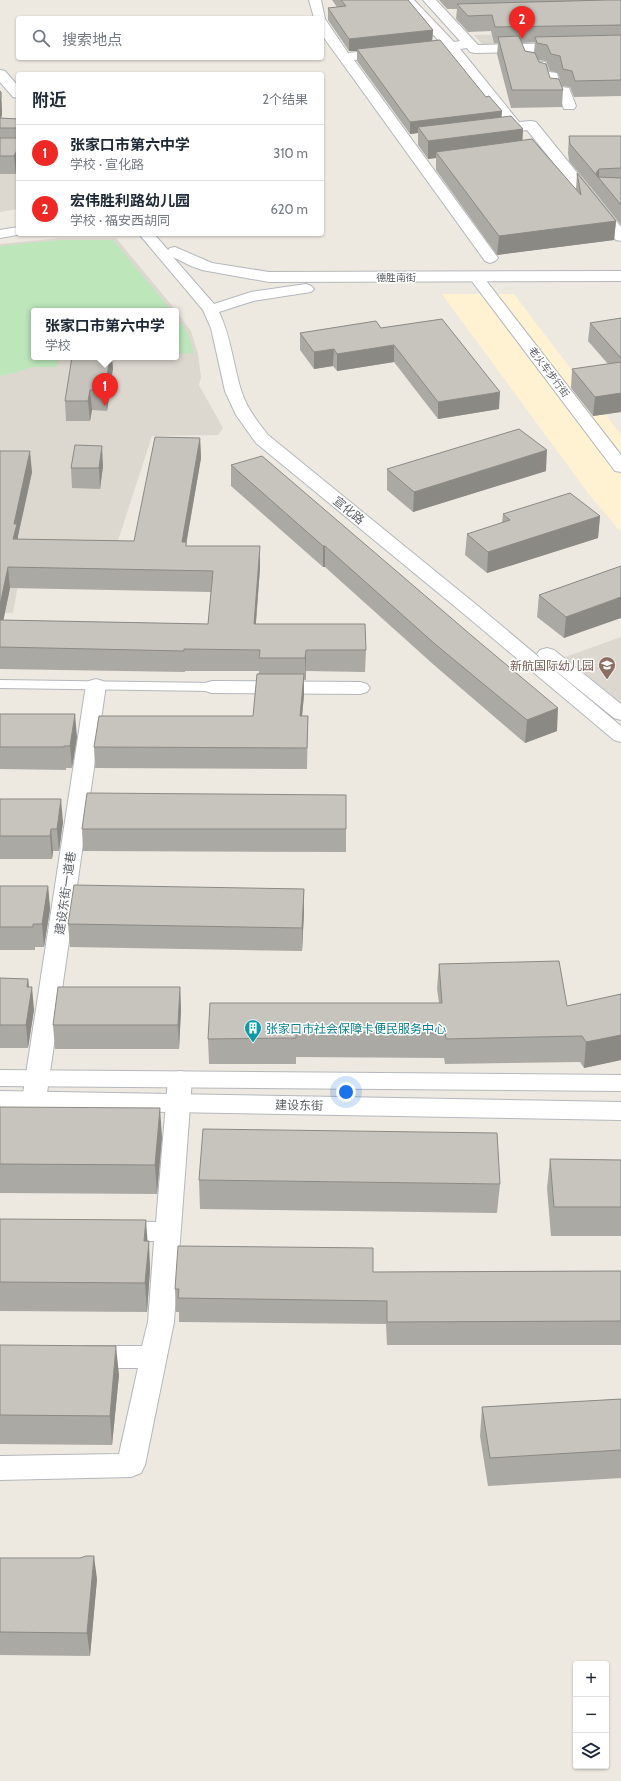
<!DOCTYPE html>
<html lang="zh">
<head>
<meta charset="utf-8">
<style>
	:root { --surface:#fff; --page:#f2f2f3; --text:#1f2937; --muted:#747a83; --line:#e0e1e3; --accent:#ee2925 }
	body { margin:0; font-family:Cabin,"Noto Sans SC",sans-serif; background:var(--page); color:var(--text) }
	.controls { position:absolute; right:12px; bottom:12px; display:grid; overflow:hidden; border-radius:4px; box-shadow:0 1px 3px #0004 }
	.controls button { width:36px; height:36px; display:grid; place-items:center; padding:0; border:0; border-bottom:1px solid var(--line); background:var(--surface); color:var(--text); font:20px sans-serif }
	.you { position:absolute; left:346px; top:1092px; width:14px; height:14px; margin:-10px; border:3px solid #fff; border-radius:50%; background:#1a73e8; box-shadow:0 0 0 6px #1a73e833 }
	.badge { display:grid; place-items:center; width:26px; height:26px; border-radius:50%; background:var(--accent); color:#fff; font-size:13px; font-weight:700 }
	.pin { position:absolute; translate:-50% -33px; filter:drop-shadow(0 1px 2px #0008) }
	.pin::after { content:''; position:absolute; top:21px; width:14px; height:12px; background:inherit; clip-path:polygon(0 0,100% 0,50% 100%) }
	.popup { position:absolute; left:31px; top:308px; width:148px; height:52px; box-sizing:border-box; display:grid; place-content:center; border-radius:4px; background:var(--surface); filter:drop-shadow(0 1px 3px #0005); font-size:13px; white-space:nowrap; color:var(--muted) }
	.popup b { font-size:15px; color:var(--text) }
	.popup::after { content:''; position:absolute; left:50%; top:100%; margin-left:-8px; border:8px solid transparent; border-top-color:var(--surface) }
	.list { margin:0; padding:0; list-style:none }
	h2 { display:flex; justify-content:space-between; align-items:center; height:52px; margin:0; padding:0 16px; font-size:17px }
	h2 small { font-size:13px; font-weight:400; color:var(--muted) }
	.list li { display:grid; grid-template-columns:26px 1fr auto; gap:12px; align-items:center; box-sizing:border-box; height:56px; padding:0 16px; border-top:1px solid var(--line) }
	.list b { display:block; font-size:15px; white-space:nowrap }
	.list p { margin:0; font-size:13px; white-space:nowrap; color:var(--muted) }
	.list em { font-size:13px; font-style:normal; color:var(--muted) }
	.icon { flex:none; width:22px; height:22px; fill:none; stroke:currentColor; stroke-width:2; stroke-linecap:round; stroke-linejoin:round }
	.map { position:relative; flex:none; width:621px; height:1781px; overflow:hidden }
	.search { position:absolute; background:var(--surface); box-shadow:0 1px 3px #0004; left:16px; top:16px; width:308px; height:44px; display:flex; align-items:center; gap:10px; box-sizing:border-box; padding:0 14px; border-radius:4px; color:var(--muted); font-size:15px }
	.panel { position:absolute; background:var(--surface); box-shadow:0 1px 3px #0004; left:16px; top:72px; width:308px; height:164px; border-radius:4px }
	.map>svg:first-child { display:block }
</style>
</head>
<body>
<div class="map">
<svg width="621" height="1781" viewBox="0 0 621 1781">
	<rect width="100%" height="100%" fill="#ede9e0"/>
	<path fill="#fff2d3" d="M442 294H514L621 435V532L591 497Z"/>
	<path fill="#ddd8cf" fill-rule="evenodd" d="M563 33 567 43 483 45 474 35Z
		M0 152 18 153V209L0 212Z
		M59 238H116L169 302 191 331 198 354 201 377 199 385 223 428 218 435 152 436 113 556 23 557 13 613H0V244ZM34 311H176V357H34Z
		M621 637V703L565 657Z"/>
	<path fill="#bde6bb" d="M60 240H113L172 311H34V357H59L57 367H32L15 373 0 376V246Z
		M176 316 187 331 194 353 176 354Z"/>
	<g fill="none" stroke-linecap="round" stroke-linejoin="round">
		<g stroke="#b3b7bc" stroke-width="2">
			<path id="service" d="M0 680 212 683 217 684 219 687 217 690 212 691 0 688Z"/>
		</g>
		<g stroke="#b3b7bc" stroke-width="2">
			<path id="pedestrian" d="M476 272 481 274 621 455V472L615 471 471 280 468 277 471 274Z"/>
		</g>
		<g stroke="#b3b7bc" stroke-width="2">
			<path id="minor" d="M309 0H321L325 19 348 53 441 43 401 0H414L454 42 460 41 423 0H436L478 45 621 42V50L475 53 470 52 467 48 460 49 519 122 531 121 536 122 621 227V241L616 240 527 130 490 134 485 133 483 130 485 127 506 124 447 50 354 60 498 258 495 261 490 263 485 261 322 35V18H314Z
				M530 61 545 62 549 72 557 73 561 87 569 88 576 106 574 109H564L559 95 550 94 546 80 539 79 535 69 525 68 524 65 525 62Z
				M96 679 103 681 106 685 46 1100 43 1106 34 1109 25 1106 22 1100 86 685 89 681Z
				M212 681 360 682 367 684 370 688 367 692 360 694 212 693 205 691 202 687 205 683Z
				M180 1071 189 1073 192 1079 174 1322 145 1465 141 1473 131 1477 0 1480V1456L119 1454 138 1368H87L77 1365 73 1357 77 1349 87 1346H142L148 1322 154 1241H117L108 1238 104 1231 108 1224 117 1221 156 1222 168 1079 171 1073Z"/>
		</g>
		<g stroke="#b4b8be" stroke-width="2">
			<path id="secondary" d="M0 70 5 71 18 86V98L13 97 0 82Z
				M18 227V234H23L0 238V230Z
				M139 234H154L168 250 170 248 175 247 212 263 269 272 621 271V281L269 282 202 270 191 266 173 257 214 304 251 292 306 284 311 286 314 289 311 292 253 301 219 312C231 337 233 364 241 390 246 407 257 421 268 435L478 606 621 726V742L614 740 464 614 256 443 236 415 225 391 211 328 203 310Z
				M547 648 554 650 621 704V720L614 718 540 658 537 654 540 650Z
				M0 1070 621 1075V1091L0 1086Z
				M0 1091 621 1102V1120L0 1109Z"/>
		</g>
		<use href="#service" fill="#fff" fill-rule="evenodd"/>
		<use href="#pedestrian" fill="#fff" fill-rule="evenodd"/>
		<use href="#minor" fill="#fff" fill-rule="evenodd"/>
		<use href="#secondary" fill="#fff" fill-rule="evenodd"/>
	</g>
	<path fill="#aba9a3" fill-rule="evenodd" d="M332 0H408L433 30 432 41 486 97 502 111 501 117 523 129 522 141 576 189 577 173 616 221 614 240 497 255 436 170V158L428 159 418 145V133L410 134 357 61V51H349L328 20V8L337 7Z
		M439 0H621V96L574 97 570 87 562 86 558 73 550 71 546 61 538 60 539 62 550 78 563 90 562 107 511 108 497 54 498 43H494L491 31 468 32 456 19 457 9H447ZM535 42 534 53 525 51 521 43Z
		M0 91 1 92 2 110V115L1 118 18 119 16 174H0Z
		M569 136H621V225L597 195V187V195L569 161 568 153Z
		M621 318V412L593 416 571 388 572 369 608 364 588 341 590 323Z
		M381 328 499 409 438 419 394 362 337 371 333 366 314 369 300 350V333Z
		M113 368 107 411 92 410 90 421H66L65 401Z
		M200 438 201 458 186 546 260 568 256 624 366 650 365 672 306 671V680H304V695L302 716H308L307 769 95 768 94 747 253 716 259 671H185V672L0 669V451L32 472 18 536V539L134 541ZM10 588 211 592 208 624 3 620Z
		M231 465 557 731 525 743 434 665 325 567H323L231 486Z
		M103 466 100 489 72 488 71 468Z
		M387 469 546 471 413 512 387 490Z
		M503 514 600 516 598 538 487 573 465 555 467 534 502 523Z
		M621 566 564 638 537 617 539 595Z
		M0 714 77 737 72 768H66V770L0 769Z
		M346 795V852L83 851 82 829Z
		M0 799 63 822 59 851H53L52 859H0Z
		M0 886H48L50 909 44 947H35V950H0Z
		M304 889V912L302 951 70 947 68 924Z
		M439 964 567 1006 621 994V1060L584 1068 580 1062 445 1064 444 1058 296 1057V1064H209L208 1039 439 1003 437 989Z
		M0 978 28 979 29 987 34 1010 28 1048H0Z
		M180 987 181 1010 179 1049H55L53 1025Z
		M0 1107 162 1137 157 1194 0 1193Z
		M550 1159 621 1160V1236H551L547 1188Z
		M199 1180 500 1184 497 1213 200 1209Z
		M0 1219 148 1241 150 1270 147 1312 0 1311Z
		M621 1271V1345H387L386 1324 179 1322V1312H176L175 1289 373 1272Z
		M0 1345 119 1375 112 1445 0 1444Z
		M621 1399V1478L488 1486 480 1436 482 1407Z
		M0 1558 97 1579 90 1656 0 1655Z"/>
	<path fill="#8b8984" d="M433 30 432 42 357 49V51H349V39Z
		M1 92 2 115 0 120V99Z
		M502 111 501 123 418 127V133L410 134V122Z
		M523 129 522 147 436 152V158L428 159V141Z
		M18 148V170L16 174 14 156Z
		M599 169V178L598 177 597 187 598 177 596 173Z
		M616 221 614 240 497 255 499 236Z
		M394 345V362L337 371V354Z
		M334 349 333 366 314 369V352Z
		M110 357H112L113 368 107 411 105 390Z
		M90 390 92 410 90 421 88 401Z
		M500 392 499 409 438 419V402Z
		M621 393V412L593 416 595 397Z
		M200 438 201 458 186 544 187 563 182 542Z
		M102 446 103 466 100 489 99 468Z
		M547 450 546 471 413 512 414 492Z
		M30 451 32 472 18 536V545L13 539 14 524Z
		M600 516 598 538 487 573 488 552Z
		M260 546V568L254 645V624Z
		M323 546H325V567H323Z
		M8 567 10 588 0 637V605Z
		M621 597V618L564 638 566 617Z
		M306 650V680L305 658Z
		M304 674V695L300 737V716Z
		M558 708 557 731 525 743 527 720Z
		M75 714 77 737 72 768 70 746Z
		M61 799 63 822 59 851 57 829Z
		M51 829 53 851 52 859 50 836Z
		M48 886 50 909 44 947 42 924Z
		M304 889V912L302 951V928Z
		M28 979 30 999 32 987 34 1010 28 1048 26 1025 27 987Z
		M180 987 181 1010 179 1049 178 1025Z
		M621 1035V1060L584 1068 586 1042Z
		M160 1108 162 1137 157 1194 155 1165Z
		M146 1220 148 1247 149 1241 150 1270 147 1312 145 1283 144 1241Z
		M116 1346 119 1375 112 1445 110 1416Z
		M94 1556 97 1579 90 1656 87 1633Z"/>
	<path fill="#c7c4bd" stroke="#8b8984" d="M341 0H408L433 30 349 39 328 8 346 6Z
		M607 0H621V25L495 27 492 15 468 16 457 4Z
		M621 35V80L575 81 572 71 563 69 560 56 551 54 547 45 537 43 535 37Z
		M519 36 525 51 535 53 539 62 546 64 550 78 559 79 563 90H512L498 37Z
		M440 40 486 97 489 96 502 111 410 122 357 49Z
		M0 91 1 92V98L0 99Z
		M511 116 523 129 428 141 418 127Z
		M0 118 18 119V148L14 156H0V138H18V128H0Z
		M569 136H621V168L599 169 596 173 598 177 570 144Z
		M532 139 581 195 577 173 616 221 499 236 436 152Z
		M598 177 621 178V205Z
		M621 318V358L590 323Z
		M442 319 500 392 438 402 394 345 337 354 334 349 314 352 300 333 376 321 381 328Z
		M72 357H110L105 390H90L88 401H65Z
		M621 362V393L595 397 572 369Z
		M519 429 547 450 414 492 387 469Z
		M155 437 200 438 182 542H186V546H260L254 624H365L366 650H306L305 658H259L260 650 184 649V651L0 647V620L208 624 213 571 8 567 0 605V451H30L14 524H17L13 539 134 541Z
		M75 445 102 446 99 468H71Z
		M262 456 478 641 558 708 527 720 435 644 325 546H323L231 465Z
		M570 493 600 516 488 552 467 534 510 520 503 514Z
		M621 566V597L566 617 539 595Z
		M257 674H304L300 716H308L307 748 94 747 99 716H253Z
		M0 714H75L70 746H64V747H0Z
		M87 793 346 795V829H82Z
		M0 799H61L57 829H51L50 836H0Z
		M74 885 304 889 302 928 68 924Z
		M0 886H48L42 924H33V927H0Z
		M559 961 567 1006 621 994V1035L586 1042 582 1036 446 1039 445 1033 296 1032V1038L208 1039 210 1003H442L439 964Z
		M0 978 28 979 27 987H32L26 1025H0Z
		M58 987H180L178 1025H53Z
		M0 1107 160 1108 155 1165 0 1164Z
		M203 1129 497 1133 500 1184 199 1180Z
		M550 1159 621 1160V1207H554Z
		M0 1219 146 1220 144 1241H149L145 1283 0 1282Z
		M178 1246 373 1248V1272L621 1271V1321L387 1322V1301L178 1298 179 1289H175Z
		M0 1345 116 1346 110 1416 0 1415Z
		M621 1399V1450L490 1458 482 1407Z
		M86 1556H94L87 1633 0 1632V1558H80Z"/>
	<defs>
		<g id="school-pin" transform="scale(0.9)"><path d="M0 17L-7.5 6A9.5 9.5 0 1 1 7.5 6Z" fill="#8d6e63" stroke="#fff"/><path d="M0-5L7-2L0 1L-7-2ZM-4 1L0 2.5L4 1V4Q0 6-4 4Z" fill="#fff"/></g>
		<g id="building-pin" transform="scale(0.9)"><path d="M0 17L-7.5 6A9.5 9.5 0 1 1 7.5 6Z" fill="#0f9aa8" stroke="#fff"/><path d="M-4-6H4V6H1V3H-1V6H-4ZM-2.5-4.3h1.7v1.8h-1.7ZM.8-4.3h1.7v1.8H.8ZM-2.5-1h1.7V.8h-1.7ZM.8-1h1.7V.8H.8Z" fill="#fff"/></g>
	</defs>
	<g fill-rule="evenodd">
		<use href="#school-pin" x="607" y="665"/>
		<use href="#building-pin" x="253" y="1028"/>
	</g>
	<g text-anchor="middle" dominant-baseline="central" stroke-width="3" stroke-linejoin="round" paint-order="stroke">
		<g font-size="10" fill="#595d62" stroke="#fff">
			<text x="396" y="277">德胜南街</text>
			<text transform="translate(549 372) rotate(53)">老火车步行街</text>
		</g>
		<g font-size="12" fill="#595d62" stroke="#fff">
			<text transform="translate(349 510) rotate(39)">宣化路</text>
			<text transform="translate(65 893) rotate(-82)">建设东街一道巷</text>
			<text transform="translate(299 1105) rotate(1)">建设东街</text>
		</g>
		<g font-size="12" fill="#785e54" stroke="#fff" text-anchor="end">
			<text x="594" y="665">新航国际幼儿园</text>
		</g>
		<g font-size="12" fill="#0d838f" stroke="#fff" text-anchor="start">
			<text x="266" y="1028">张家口市社会保障卡便民服务中心</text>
		</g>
	</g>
</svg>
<div class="controls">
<button>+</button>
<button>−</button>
<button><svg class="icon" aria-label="layers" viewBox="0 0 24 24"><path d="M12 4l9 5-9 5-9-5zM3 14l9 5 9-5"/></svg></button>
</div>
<div class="you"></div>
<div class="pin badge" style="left:105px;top:406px">1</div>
<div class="popup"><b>张家口市第六中学</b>学校</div>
<div class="pin badge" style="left:522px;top:39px">2</div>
<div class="search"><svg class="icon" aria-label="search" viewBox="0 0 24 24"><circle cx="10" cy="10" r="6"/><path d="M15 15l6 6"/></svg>搜索地点</div>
<section class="panel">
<h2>附近<small>2个结果</small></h2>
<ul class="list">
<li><span class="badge">1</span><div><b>张家口市第六中学</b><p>学校 · 宣化路</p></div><em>310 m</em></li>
<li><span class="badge">2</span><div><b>宏伟胜利路幼儿园</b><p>学校 · 福安西胡同</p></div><em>620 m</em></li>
</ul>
</section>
</div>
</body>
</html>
